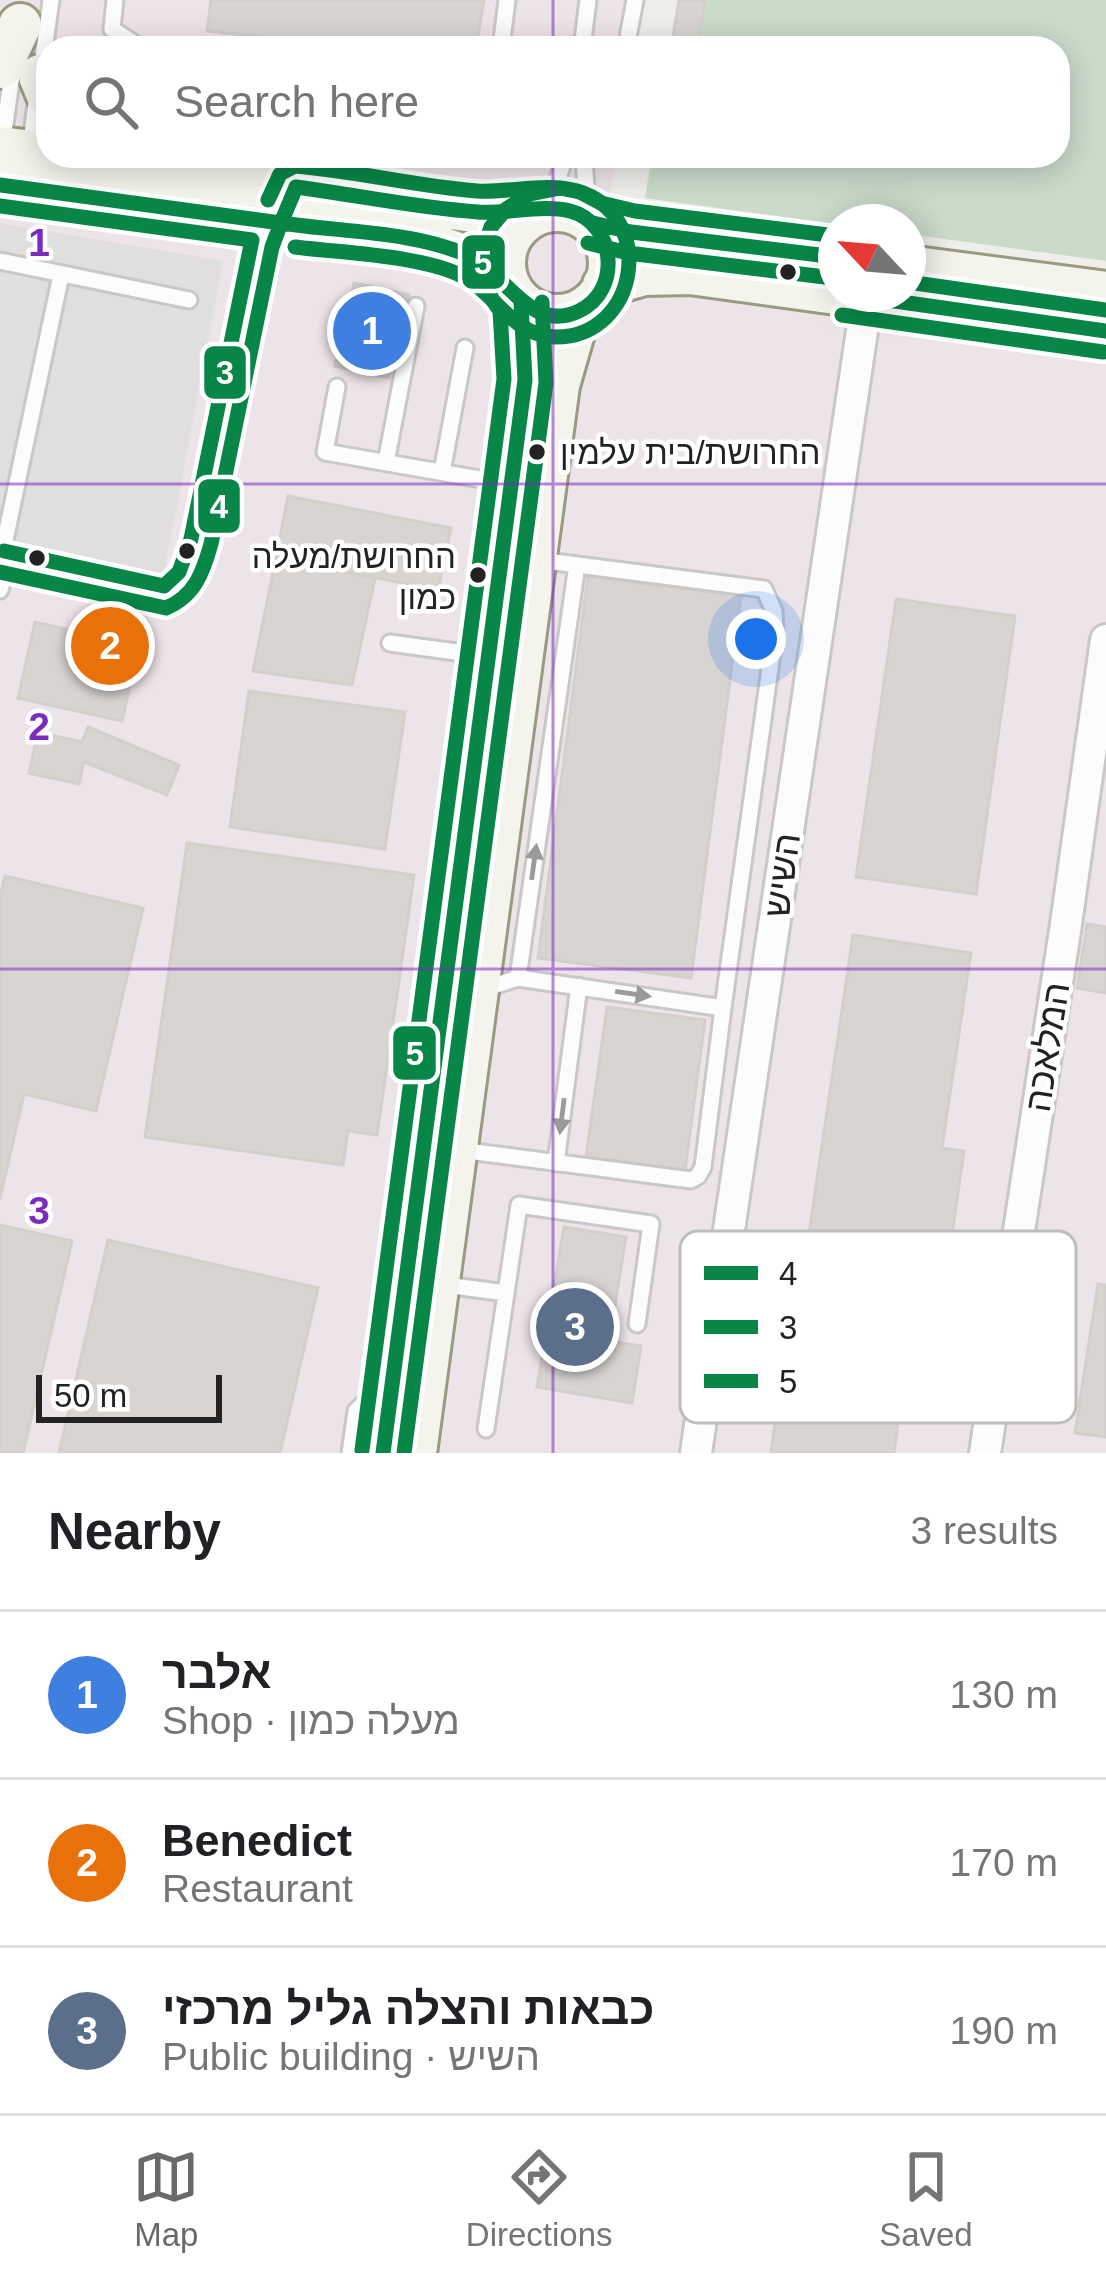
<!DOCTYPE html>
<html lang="en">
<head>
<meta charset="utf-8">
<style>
	:root { --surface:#fff; --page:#f6f6f6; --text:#202124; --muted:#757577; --line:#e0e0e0; --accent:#6a6968 }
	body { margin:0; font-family:Arial,Heebo,sans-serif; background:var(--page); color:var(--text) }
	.compass { position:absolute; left:818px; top:204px; width:108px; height:108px; border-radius:50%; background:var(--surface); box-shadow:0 6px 30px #0003; rotate:296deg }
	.scale { position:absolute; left:36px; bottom:30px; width:186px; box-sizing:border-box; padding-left:12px; border:6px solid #222; border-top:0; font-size:33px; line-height:42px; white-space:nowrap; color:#222; -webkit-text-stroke:9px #fff; paint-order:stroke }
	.you { position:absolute; left:756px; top:639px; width:42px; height:42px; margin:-30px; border:9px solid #fff; border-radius:50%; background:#1a73e8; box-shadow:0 0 0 18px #1a73e833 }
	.badge { display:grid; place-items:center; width:78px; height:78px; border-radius:50%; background:var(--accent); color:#fff; font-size:39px; font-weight:700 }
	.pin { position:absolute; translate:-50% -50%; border:6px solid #fff; box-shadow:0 3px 12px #0006 }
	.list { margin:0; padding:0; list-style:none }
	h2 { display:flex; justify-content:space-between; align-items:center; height:156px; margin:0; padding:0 48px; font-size:51px }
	h2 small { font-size:39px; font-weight:400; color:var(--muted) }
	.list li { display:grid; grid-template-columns:78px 1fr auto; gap:36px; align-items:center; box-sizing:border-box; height:168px; padding:0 48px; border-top:3px solid var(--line) }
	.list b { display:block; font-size:45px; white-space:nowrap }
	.list p { margin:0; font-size:39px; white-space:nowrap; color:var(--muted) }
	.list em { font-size:39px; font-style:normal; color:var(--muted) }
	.icon { flex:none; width:66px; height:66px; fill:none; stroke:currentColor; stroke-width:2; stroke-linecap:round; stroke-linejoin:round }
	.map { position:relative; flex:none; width:1106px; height:1453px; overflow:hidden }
	.search { position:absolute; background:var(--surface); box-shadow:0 6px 30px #0003; left:36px; right:36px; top:36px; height:132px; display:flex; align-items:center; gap:30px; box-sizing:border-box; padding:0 42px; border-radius:36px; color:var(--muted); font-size:45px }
	.sheet { height:660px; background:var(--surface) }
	nav { display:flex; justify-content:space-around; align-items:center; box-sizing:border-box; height:168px; border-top:3px solid var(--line); background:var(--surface); font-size:33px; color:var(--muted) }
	nav a { display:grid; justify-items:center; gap:6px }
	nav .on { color:var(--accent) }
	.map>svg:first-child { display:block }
</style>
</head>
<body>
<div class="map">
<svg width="1106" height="1453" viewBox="0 0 1106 1453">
	<rect width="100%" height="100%" fill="#f0eeeb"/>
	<path fill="#ede4e9" d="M0 0H641L633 48H48V156H616L607 219 836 294 1106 273V1453H0Z"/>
	<path fill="#cadbca" d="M679 0H1106V261L908 234V222H836V224L645 198 652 156H1058V48H671Z"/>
	<path fill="#e0dfde" d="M0 223 223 261 163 580 0 544Z"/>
	<path fill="#d7d4d2" stroke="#d3d0cc" stroke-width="3" d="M211 0H484L476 48H362L207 31Z
		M679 0H705L697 48H671Z
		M354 283 409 295 389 378 335 366Z
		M288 496 451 528 438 590 276 558Z
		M276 558 375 578 352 685 253 671Z
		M588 576 741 596 691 978 538 958Z
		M896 599 1015 616 976 894 856 877Z
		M35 622 139 646 122 721 18 698Z
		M249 691 405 712 385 849 230 827Z
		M88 727 179 765 167 795 84 762 79 784 29 773 38 732 82 742Z
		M187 843 414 875 377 1135 348 1131 343 1165 145 1137Z
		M5 876 143 908 96 1111 24 1094 0 1199V897Z
		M1087 924 1106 927V993L1077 988Z
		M853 935 971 953 942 1148 964 1151 948 1262 925 1259 917 1312 800 1295Z
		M607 1007 705 1020 685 1170 586 1157Z
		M0 1225 72 1241 23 1453H0Z
		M564 1227 626 1237 609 1341 641 1346 632 1403 537 1387Z
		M108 1240 318 1288 280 1453H59Z
		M1098 1284 1106 1285V1437L1075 1433Z
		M784 1351 905 1367 894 1453H771Z"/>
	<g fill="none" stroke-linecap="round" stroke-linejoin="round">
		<g stroke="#c9c8c7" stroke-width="21">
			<path id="lane" d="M115 0 112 29 141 48
				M501 48 507 0
				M582 48 588 0
				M626 48 635 0
				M41 72 51 0
				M2 145 13 68
				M30 150 37 96
				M584 156 588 220
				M346 188 354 156
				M548 211 565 156
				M0 261 189 300
				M337 387 325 452 508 484
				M386 462 416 306
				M442 472 465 348
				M539 560 764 589 774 611 775 632 723 1008
				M0 572 166 608C196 599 204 571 211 544L272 247 280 226
				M0 590 4 573 1 559 61 275
				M390 643 485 656
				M518 978 577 565
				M460 1150 691 1180 698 1176 703 1167 723 1008 518 978 480 990
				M556 1163 579 986
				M438 1284 506 1293
				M486 1429 519 1205 651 1224 637 1324
				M350 1453 356 1411 383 1384"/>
		</g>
		<g stroke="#c9c8c7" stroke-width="36">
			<path id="street" d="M696 1453 867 297
				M985 1453 1066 924 1106 640"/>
		</g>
		<g stroke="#999a82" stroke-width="48">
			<path id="secondary" d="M0 67 20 25
				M40 76 48 95
				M0 148 48 154
				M65 156 496 214 538 213
				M0 185 430 245C468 256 480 261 510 289
				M504 263a53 53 0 1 1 106 0a53 53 0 1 1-106 0Z
				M593 223 631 232 836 257
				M908 267 1106 293
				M604 285 644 274 690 273 836 293
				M845 294 1106 331
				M383 1453 525 380 521 303
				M415 1453 558 385 579 312"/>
		</g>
		<use href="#lane" stroke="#fdfcfc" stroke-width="15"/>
		<use href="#street" stroke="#fdfcfc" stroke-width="30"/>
		<use href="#secondary" stroke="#f4f4ed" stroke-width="42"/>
		<g stroke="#fff" stroke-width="24">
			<path id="bus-1" d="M0 185 281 223
				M296 187C357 195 417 208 478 212 507 214 544 204 570 211 616 223 622 291 579 311 531 334 507 275 471 257 417 231 340 232 281 223Z
				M593 223 631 232 836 257
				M845 294 1106 331
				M0 572 166 608C195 596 203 572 211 544L272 247 281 223
				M383 1453 525 380 521 303"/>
		</g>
		<g stroke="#fff" stroke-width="24">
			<path id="bus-2" d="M268 200 280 174 295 166C356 171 415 186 477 191 509 193 546 182 577 191 658 215 639 337 556 337 513 336 498 297 466 278 425 255 342 253 295 247
				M0 206 252 240 191 539 179 572 164 586 4 551
				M588 243 628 253 833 278
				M842 315 1103 352
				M404 1453 546 383 542 302"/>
		</g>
		<g stroke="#fff" stroke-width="24">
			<path id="bus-3" d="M908 282 1106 310
				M362 1450 504 379 500 311 492 299 484 278 483 250 491 227 506 209 530 194 560 188 580 192 601 203 635 211 836 236"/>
		</g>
		<use href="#bus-1" stroke="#088647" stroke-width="15"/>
		<use href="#bus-2" stroke="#088647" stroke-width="15"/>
		<use href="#bus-3" stroke="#088647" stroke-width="15"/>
	</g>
	<defs><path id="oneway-solid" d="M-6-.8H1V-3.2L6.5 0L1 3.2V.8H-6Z" transform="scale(3)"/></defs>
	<g fill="#9a9a9a">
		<use href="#oneway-solid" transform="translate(534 862) rotate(-82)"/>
		<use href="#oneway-solid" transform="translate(633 994) rotate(8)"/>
		<use href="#oneway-solid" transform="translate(562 1116) rotate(97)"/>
	</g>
	<path fill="none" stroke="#7b2cbf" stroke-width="3" stroke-opacity="0.55" d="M553 0V48M553 156V1453M0 484H1106M0 969H1106"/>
	<g fill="#222" stroke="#fff" stroke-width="4.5">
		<circle cx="788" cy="272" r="10"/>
		<circle cx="537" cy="452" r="10"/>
		<circle cx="187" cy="551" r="10"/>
		<circle cx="37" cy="558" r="10"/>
		<circle cx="478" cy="575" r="10"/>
	</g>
	<g text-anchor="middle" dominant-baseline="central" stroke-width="9" stroke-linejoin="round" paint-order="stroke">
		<g font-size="33" fill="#222" stroke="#fff" text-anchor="start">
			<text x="560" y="452">החרושת/בית עלמין</text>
			<text x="456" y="556" text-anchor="end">החרושת/מעלה<tspan x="456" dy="41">כמון</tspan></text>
		</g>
		<g font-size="36" fill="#222" stroke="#fff">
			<text transform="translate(782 875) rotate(-82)">השיש</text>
			<text transform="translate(1047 1047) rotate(-81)">המלאכה</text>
		</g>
	</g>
	<rect x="680" y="1231" width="396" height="192" rx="18" fill="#fff" stroke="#bdbdbd" stroke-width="3"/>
	<rect x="704" y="1266" width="54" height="14" fill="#088647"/>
	<rect x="704" y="1320" width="54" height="14" fill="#088647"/>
	<rect x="704" y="1374" width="54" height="14" fill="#088647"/>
	<g font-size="33" fill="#222">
		<text x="779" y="1285">4</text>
		<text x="779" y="1339">3</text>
		<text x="779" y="1393">5</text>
	</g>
	<g font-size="39" text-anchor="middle" font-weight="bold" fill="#7b2cbf" stroke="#fff" stroke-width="9" stroke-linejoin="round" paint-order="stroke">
		<text x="39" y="256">1</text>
		<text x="39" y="740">2</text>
		<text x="39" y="1224">3</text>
	</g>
	<g stroke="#fff" stroke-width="4.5">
		<rect x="460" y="233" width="47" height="58" rx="12" fill="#088647"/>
		<rect x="202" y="344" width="46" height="57" rx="12" fill="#088647"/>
		<rect x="196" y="477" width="46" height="58" rx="12" fill="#088647"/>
		<rect x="391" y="1024" width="47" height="58" rx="12" fill="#088647"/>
	</g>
	<g font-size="33" text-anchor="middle" font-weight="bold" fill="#fff">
		<text x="483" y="274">5</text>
		<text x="225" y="384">3</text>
		<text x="219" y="518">4</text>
		<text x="415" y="1065">5</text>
	</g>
</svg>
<svg class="compass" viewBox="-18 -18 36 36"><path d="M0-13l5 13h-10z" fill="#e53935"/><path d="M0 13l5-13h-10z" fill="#757577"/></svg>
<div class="scale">50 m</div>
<div class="you"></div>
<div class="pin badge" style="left:372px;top:331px;background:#3f7fe0">1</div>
<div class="pin badge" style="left:110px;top:646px;background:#e8710a">2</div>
<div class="pin badge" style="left:575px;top:1327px;background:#5c6f8a">3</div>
<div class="search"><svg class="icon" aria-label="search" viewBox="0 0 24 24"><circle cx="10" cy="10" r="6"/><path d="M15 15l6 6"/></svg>Search here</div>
</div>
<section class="sheet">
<h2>Nearby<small>3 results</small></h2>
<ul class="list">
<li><span class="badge" style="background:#3f7fe0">1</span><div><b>אלבר</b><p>Shop · מעלה כמון</p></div><em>130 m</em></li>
<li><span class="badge" style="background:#e8710a">2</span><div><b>Benedict</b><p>Restaurant</p></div><em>170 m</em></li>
<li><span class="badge" style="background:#5c6f8a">3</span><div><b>כבאות והצלה גליל מרכזי</b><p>Public building · השיש</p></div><em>190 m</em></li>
</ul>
</section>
<nav>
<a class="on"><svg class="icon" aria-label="map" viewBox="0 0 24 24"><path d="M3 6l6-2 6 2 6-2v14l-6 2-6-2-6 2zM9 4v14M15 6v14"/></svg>Map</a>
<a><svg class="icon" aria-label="directions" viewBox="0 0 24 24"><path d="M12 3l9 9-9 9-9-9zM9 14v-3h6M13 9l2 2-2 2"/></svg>Directions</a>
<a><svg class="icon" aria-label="saved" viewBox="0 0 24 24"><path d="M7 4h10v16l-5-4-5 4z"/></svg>Saved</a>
</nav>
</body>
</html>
